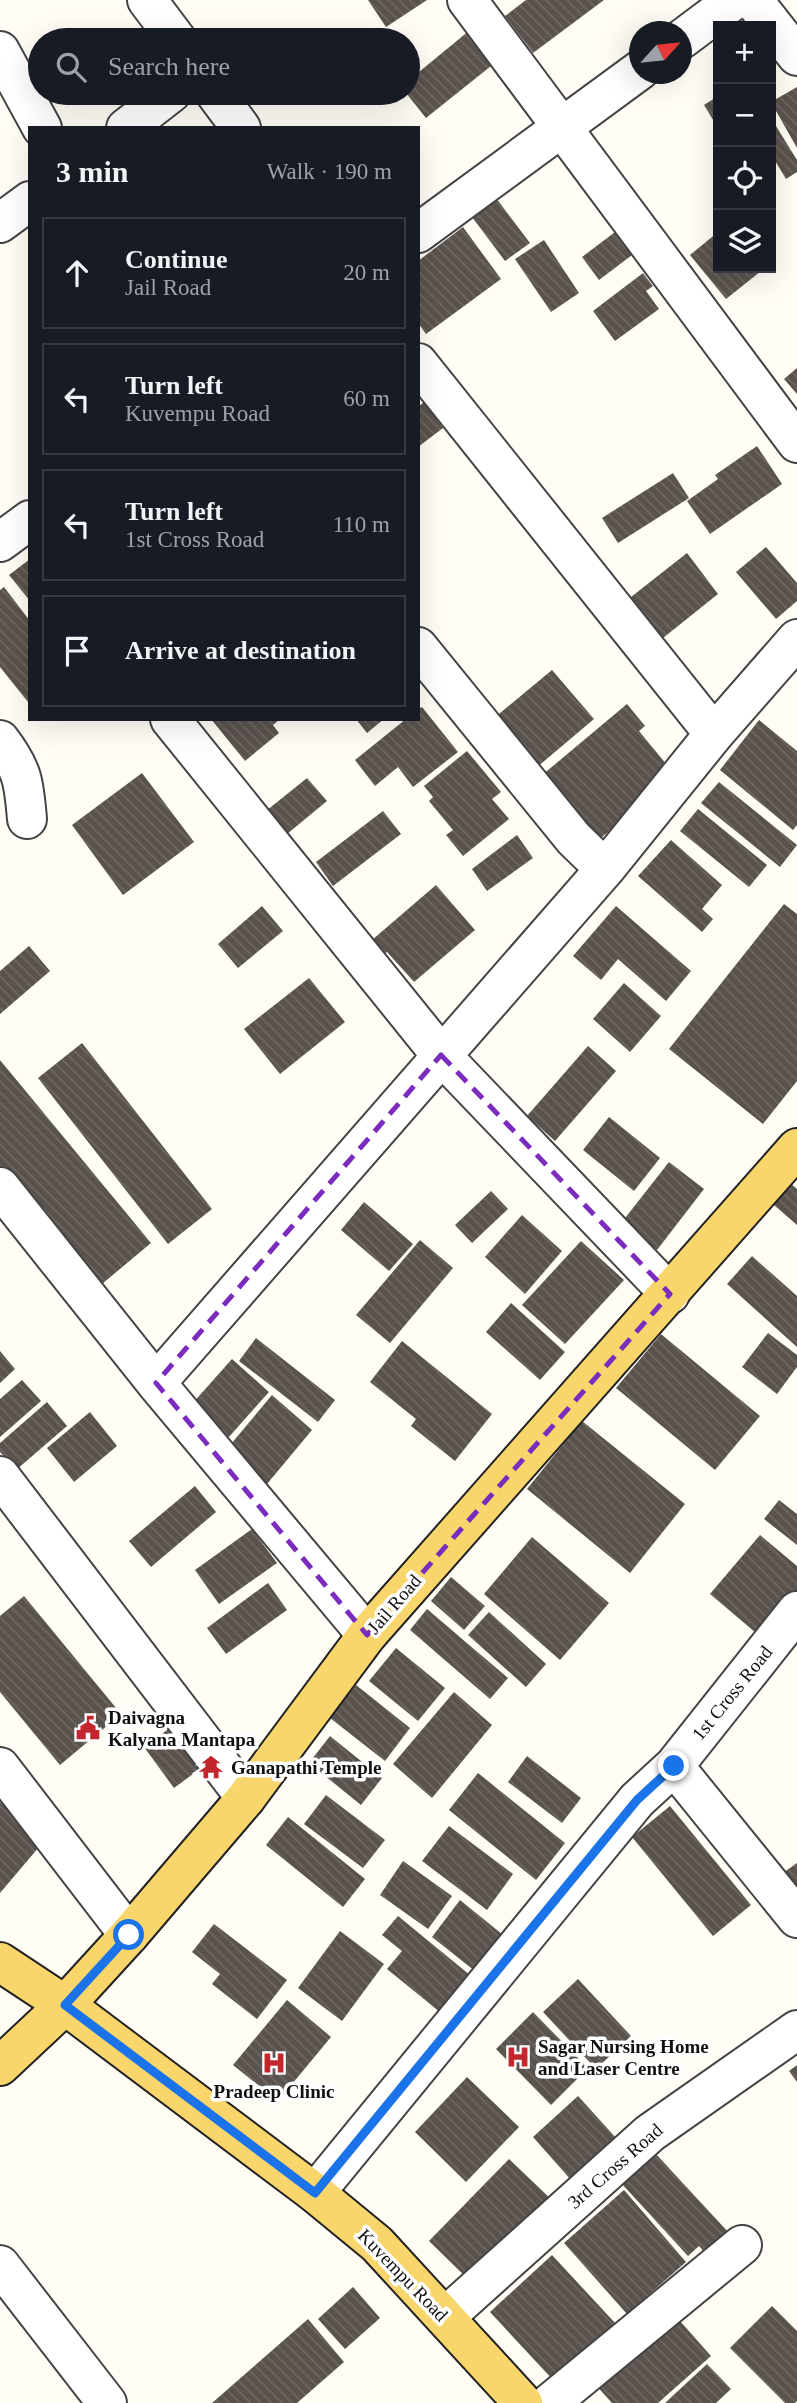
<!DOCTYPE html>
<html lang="en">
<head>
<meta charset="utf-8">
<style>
	:root { --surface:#171b24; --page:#242831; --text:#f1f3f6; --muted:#9ea1a6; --line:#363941 }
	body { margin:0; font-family:Georgia,serif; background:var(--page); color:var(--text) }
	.controls { position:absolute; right:21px; top:21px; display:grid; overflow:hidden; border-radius:0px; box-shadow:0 7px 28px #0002 }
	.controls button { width:63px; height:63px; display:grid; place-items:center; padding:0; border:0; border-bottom:2px solid var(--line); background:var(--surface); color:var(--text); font:35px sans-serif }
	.compass { position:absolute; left:629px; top:21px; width:63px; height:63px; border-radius:50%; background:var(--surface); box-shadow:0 7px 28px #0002; rotate:63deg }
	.stop { position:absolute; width:21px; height:21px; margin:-16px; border:5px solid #1a73e8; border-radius:50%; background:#fff }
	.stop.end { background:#1a73e8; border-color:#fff; box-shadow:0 2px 7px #0008 }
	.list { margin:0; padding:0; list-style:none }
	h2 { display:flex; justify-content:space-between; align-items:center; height:91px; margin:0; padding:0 28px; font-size:30px }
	h2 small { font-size:23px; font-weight:400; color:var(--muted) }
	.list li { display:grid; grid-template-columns:46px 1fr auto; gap:21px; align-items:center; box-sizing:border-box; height:112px; margin:0 14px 14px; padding:0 14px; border:2px solid var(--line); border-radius:0px }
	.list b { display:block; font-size:26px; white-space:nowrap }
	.list p { margin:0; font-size:23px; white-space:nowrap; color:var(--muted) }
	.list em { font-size:23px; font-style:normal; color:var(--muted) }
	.icon { flex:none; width:38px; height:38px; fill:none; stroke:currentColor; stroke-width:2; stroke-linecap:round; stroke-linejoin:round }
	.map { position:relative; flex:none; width:797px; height:2403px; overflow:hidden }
	.search { position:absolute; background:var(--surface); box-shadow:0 7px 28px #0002; left:28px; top:28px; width:392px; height:77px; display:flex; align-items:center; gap:18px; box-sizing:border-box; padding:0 24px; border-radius:38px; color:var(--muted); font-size:26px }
	.panel { position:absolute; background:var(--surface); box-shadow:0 7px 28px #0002; left:28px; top:126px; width:392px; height:595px; border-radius:0px }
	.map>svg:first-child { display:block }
</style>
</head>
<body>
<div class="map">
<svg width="797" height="2403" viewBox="0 0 797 2403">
	<defs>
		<pattern id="building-back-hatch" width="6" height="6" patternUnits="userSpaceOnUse" patternTransform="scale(1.75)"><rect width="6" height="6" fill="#5a524d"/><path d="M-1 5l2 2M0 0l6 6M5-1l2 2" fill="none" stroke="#6d6662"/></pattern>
	</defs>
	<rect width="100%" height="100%" fill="#fffdf5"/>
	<path fill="url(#building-back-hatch)" d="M368 0H427L386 27Z
		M526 0H604L533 53 505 16Z
		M470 30 496 62 426 118 406 93H408V81Z
		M797 87V148L771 102Z
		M718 96V128L704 105Z
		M771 118 797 160V172L786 179 771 154Z
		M496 198 530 243 505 261 472 217Z
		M623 226 640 249 599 280 582 257Z
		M463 227 501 279 426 334 418 323V261Z
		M718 232V268H765L726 299 690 255Z
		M544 240 579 293 551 312 515 259Z
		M643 273 653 286 646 291 659 309 615 341 593 311Z
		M797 368V394L784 379Z
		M424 402 443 428 418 447V407Z
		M757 446 782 484 710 534 687 501 718 479 715 475Z
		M673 473 689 498 618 543 602 518Z
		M766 547 797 583V601L776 619 736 572Z
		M687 553 718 594 663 638 631 597Z
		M30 559V601L9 575Z
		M4 587 30 621V701L28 702 0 667V590Z
		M552 670 594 719 536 768 494 718Z
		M627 704 645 726 639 731 676 776 596 842 541 776Z
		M422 707 458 752 413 787 398 767 375 786 355 760 406 719H418V709Z
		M211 719H280L273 725 279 733 245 761Z
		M356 719H384L367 733Z
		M759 720 797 751V825L793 830 720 770Z
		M467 751 501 792 492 799 509 819 463 856 446 835 453 830 429 801 433 797 424 786Z
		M142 773 194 842 123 895 72 825Z
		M307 778 327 801 281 839 261 815Z
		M719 782 797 845 780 867 701 803Z
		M698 809 767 865 749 887 680 831Z
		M383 811 401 834 333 886 316 862Z
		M517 835 533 858 487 891 472 869Z
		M671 840 722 885 702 909 713 919 702 932 638 876Z
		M436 885 475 930 414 982 387 952 384 954 372 940Z
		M784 904 797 914V1081L763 1124 669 1049Z
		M262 906 283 931 238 968 218 944Z
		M616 906 691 971 666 1001 618 959 601 980 573 956Z
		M29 946 50 971 0 1014V971Z
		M309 978 345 1022 280 1074 244 1029Z
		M624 983 661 1016 630 1052 593 1019Z
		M82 1043 212 1209 168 1244 38 1078Z
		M588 1046 616 1071 555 1141 527 1116Z
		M0 1060 151 1243 96 1289 0 1173Z
		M609 1117 660 1158 634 1191 583 1150Z
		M669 1162 704 1189 657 1250 622 1222Z
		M785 1179 797 1189V1225L767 1199Z
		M491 1191 508 1209 472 1243 455 1225Z
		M364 1202 413 1244 389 1271 341 1230Z
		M522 1215 562 1251 525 1294 485 1257Z
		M420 1240 453 1268 390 1343 356 1315Z
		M581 1241 624 1280 565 1344 522 1305Z
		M752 1256 797 1296V1347L727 1284Z
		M511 1303 565 1352 540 1380 486 1332Z
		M768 1333 797 1355V1367L777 1394 742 1367Z
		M661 1334 760 1416 715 1470 616 1388Z
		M256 1338 335 1400 318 1422 239 1361Z
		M402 1341 492 1414 455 1461 411 1426 416 1419 370 1382Z
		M0 1351 15 1369 0 1383Z
		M232 1359 269 1392 220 1447 183 1414Z
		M22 1380 41 1401 0 1437V1399Z
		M272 1395 312 1430 267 1484 226 1450Z
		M47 1402 67 1426 16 1470 0 1452V1443Z
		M90 1412 117 1446 74 1482 47 1448Z
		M582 1421 685 1504 630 1573 527 1489Z
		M195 1486 216 1512 151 1567 129 1541Z
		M779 1500 797 1514V1545L764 1519Z
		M252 1529 277 1563 219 1604 195 1570Z
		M760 1535 797 1566V1596L762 1638 710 1594Z
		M532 1537 609 1603 560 1660 484 1594Z
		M451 1577 485 1606 464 1630 431 1601Z
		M268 1583 287 1610 226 1654 207 1628Z
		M24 1596 121 1714 60 1765 0 1692V1616Z
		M427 1609 508 1678 490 1699 410 1630Z
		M489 1612 546 1664 526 1687 468 1635Z
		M396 1648 445 1688 418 1721 369 1681Z
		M356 1685 410 1728 385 1761 330 1718Z
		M454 1692 492 1725 432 1798 393 1764Z
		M182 1719 212 1760 174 1788 144 1747Z
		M330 1736 382 1778 361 1805 309 1763Z
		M527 1756 581 1798 562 1823 508 1782Z
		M478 1773 565 1843 536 1880 449 1810Z
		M326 1795 385 1840 363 1868 304 1824Z
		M0 1802 45 1840 0 1893Z
		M670 1806 751 1905 713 1936 632 1837Z
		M288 1817 365 1879 343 1907 266 1845Z
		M449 1826 513 1874 487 1910 422 1861Z
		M403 1861 452 1896 428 1929 380 1895Z
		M797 1863V1898L780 1875Z
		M460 1900 508 1939 480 1975 432 1937Z
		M398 1916 476 1980 446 2017 387 1969 402 1951 382 1935Z
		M214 1924 287 1980 257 2019 212 1984 220 1974 192 1952Z
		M340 1931 384 1964 342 2021 298 1988Z
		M578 1979 631 2036 596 2069 543 2012Z
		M287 2000 331 2037 278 2101 233 2065Z
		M533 2012 588 2068 551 2105 496 2049Z
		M797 2065V2082L789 2071Z
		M467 2077 519 2127 466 2182 415 2132Z
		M578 2096 617 2139 571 2180 533 2137Z
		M655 2153 730 2234 707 2255 699 2246 688 2256 622 2184Z
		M509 2159 552 2200 472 2283 429 2241Z
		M624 2190 686 2262 627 2314 564 2243Z
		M552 2255 616 2324 554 2381 490 2312Z
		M353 2287 380 2318 345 2349 318 2319Z
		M772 2306 797 2331V2401L795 2403H785L730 2348Z
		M672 2312 711 2356 658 2403H612L593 2382Z
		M308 2319 344 2362 297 2403H212Z
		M707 2364 731 2389 716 2403H665Z"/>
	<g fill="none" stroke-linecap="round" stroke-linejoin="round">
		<g stroke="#444" stroke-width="42">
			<path id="minor" d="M147 0 177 40
				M467 0 797 443
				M753 0 797 56
				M682 39 734 0
				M0 51 42 128
				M215 93 241 128
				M126 128 171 93
				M0 223 30 201
				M418 233 640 70
				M0 542 30 520
				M418 647 574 839 605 869
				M170 719 441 1055 670 1294
				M714 734 797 639
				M0 740C23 770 24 783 27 819
				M0 1187 156 1383 367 1635
				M156 1383 605 869 714 734 418 363
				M0 1476 246 1798
				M674 1766 797 1918
				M0 1767 129 1935
				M315 2193 637 1800 674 1766 797 1611
				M0 2265 107 2403
				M445 2317 650 2133 797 2030
				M550 2403 742 2245"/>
		</g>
		<g stroke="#222" stroke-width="42">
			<path id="major" d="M0 1962 65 2005 315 2193 377 2244 523 2403
				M0 2066 65 2005 129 1935 246 1798 367 1635 797 1148"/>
		</g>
		<use href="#minor" stroke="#fff" stroke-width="38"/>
		<use href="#major" stroke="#f9d66b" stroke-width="38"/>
	</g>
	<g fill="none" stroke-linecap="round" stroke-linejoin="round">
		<path stroke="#1a73e8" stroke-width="9" d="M129 1935 65 2005 315 2193 637 1800 674 1766"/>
	</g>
	<path fill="none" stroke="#7b2cbf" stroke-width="5" stroke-dasharray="14 9" stroke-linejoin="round" d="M441 1055 670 1294 367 1635 156 1383Z"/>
	<defs>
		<g id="civic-bare" transform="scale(1.89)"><path d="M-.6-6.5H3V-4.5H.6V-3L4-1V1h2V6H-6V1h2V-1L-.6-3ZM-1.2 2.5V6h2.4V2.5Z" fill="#c4262e" stroke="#fff" stroke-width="2.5" paint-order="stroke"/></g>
		<g id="temple-bare" transform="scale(1.89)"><path d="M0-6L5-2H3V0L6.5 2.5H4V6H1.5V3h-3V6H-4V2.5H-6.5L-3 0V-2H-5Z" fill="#c4262e" stroke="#fff" stroke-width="2.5" paint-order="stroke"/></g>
		<g id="hospital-bare" transform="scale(1.89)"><path d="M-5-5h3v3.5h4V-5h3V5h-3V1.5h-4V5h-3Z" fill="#c4262e" stroke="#fff" stroke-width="2.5" paint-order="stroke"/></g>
	</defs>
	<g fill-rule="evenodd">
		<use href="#civic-bare" x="88" y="1728"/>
		<use href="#temple-bare" x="211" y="1767"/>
		<use href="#hospital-bare" x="518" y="2057"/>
		<use href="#hospital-bare" x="274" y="2063"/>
	</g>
	<g text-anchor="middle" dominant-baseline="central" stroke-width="7" stroke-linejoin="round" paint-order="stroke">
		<g font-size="19" fill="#111" stroke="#fff">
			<text transform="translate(394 1604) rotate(-49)">Jail Road</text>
			<text transform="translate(732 1693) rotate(-51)">1st Cross Road</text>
			<text transform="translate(615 2166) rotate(-41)">3rd Cross Road</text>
			<text transform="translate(403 2275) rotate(46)">Kuvempu Road</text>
		</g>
		<g font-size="19" font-weight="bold" fill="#111" stroke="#fff" text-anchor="start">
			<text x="108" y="1717">Daivagna<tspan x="108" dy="22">Kalyana Mantapa</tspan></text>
			<text x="231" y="1767">Ganapathi Temple</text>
			<text x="538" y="2046">Sagar Nursing Home<tspan x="538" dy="22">and Laser Centre</tspan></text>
			<text x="274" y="2091" text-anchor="middle">Pradeep Clinic</text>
		</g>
	</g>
</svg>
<div class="controls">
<button>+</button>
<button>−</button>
<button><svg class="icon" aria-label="locate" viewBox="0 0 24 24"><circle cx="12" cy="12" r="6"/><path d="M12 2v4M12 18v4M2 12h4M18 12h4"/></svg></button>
<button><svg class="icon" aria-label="layers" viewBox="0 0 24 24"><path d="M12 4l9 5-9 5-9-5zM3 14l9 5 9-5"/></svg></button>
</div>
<svg class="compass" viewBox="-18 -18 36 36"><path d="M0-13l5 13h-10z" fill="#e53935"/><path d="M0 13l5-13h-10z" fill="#9ea1a6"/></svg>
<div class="stop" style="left:129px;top:1935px"></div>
<div class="stop end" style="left:674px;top:1766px"></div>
<div class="search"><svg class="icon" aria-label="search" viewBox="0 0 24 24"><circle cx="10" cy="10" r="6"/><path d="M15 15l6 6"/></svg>Search here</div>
<section class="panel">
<h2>3 min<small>Walk · 190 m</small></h2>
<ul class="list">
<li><svg class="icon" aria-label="ahead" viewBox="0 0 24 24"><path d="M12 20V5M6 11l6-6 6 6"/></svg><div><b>Continue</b><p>Jail Road</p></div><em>20 m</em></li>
<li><svg class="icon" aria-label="left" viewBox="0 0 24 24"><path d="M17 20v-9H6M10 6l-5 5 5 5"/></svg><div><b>Turn left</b><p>Kuvempu Road</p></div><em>60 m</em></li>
<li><svg class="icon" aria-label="left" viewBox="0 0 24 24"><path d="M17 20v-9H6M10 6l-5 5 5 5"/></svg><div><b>Turn left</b><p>1st Cross Road</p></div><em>110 m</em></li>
<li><svg class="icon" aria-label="arrive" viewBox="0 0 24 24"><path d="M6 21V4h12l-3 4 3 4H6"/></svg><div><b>Arrive at destination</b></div></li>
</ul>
</section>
</div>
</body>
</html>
